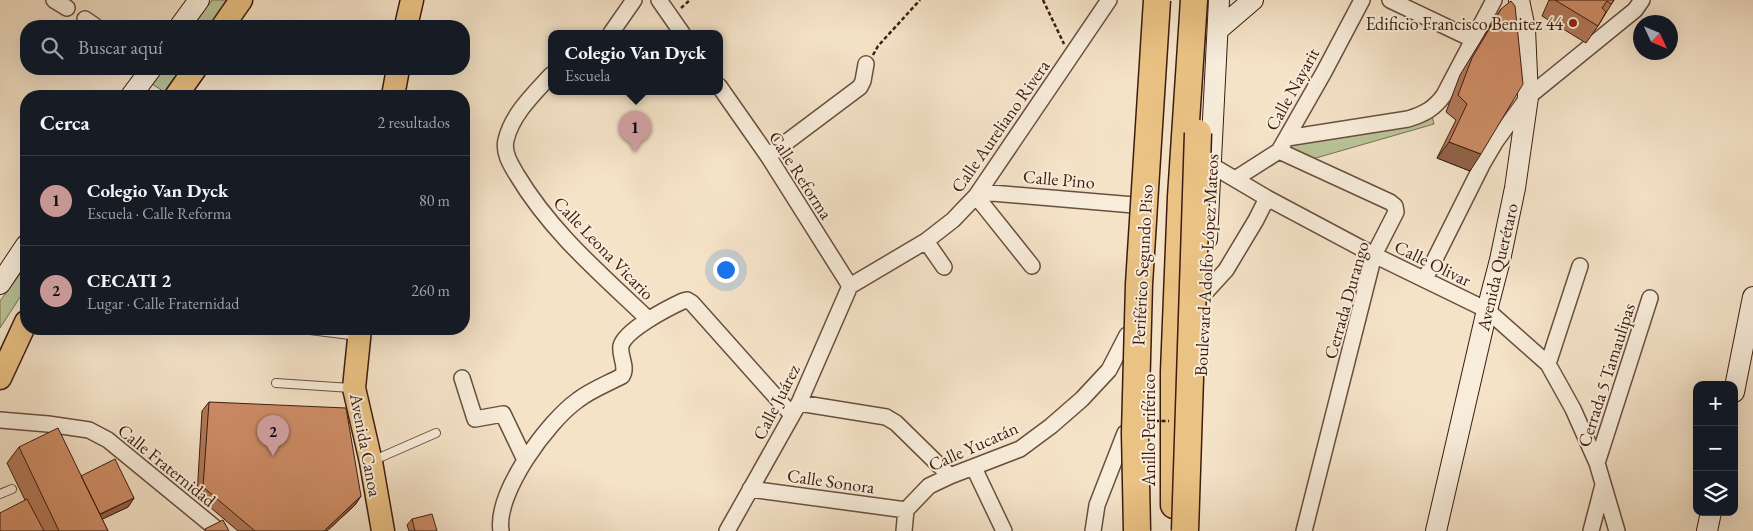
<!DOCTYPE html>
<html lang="es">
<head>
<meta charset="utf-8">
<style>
	:root { --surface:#171b24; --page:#20242c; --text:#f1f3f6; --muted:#9ea1a6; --line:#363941; --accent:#c59692 }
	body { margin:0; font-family:"EB Garamond",serif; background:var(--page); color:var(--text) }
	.controls { position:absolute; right:15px; bottom:15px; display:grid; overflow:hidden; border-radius:10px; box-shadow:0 5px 20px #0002 }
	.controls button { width:45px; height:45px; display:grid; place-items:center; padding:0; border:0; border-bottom:1px solid var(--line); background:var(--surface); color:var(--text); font:25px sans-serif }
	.compass { position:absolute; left:1633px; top:15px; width:45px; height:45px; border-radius:50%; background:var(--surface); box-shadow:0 5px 20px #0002; rotate:134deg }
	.you { position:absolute; left:725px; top:269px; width:18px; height:18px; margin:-12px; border:4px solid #fff; border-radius:50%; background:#1a73e8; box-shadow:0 0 0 8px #1a73e833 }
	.badge { display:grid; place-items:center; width:32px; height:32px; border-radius:50%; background:var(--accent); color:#111; font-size:16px; font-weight:700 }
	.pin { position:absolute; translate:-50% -41px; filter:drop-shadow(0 1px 2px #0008) }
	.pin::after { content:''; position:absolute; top:26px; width:18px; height:15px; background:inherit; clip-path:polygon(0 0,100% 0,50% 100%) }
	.popup { position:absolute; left:548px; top:30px; width:175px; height:65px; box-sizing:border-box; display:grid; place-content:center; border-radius:10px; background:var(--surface); filter:drop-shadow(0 1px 4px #0005); font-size:16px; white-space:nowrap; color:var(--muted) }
	.popup b { font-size:19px; color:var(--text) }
	.popup::after { content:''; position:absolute; left:50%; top:100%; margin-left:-10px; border:10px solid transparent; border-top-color:var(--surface) }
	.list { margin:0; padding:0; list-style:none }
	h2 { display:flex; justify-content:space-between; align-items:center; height:65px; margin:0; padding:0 20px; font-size:21px }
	h2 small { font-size:16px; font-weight:400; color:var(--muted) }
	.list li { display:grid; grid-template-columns:32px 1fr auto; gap:15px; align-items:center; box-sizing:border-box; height:90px; padding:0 20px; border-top:1px solid var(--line) }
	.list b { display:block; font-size:19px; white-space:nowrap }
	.list p { margin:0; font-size:16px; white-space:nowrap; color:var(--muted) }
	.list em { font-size:16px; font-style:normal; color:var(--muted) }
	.icon { flex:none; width:28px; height:28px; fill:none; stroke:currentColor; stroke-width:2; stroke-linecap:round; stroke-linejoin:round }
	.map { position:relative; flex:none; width:1753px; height:531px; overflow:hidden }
	.search { position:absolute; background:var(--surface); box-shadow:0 5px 20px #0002; left:20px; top:20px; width:450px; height:55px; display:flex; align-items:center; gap:12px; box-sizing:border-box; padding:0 18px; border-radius:20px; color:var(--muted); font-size:19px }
	.panel { position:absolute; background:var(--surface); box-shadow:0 5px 20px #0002; left:20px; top:90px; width:450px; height:245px; border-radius:20px }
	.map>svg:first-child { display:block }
</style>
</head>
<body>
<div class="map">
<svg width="1753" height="531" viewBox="0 0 1753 531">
	<rect width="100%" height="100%" fill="#f5e3c8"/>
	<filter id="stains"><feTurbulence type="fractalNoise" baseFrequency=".004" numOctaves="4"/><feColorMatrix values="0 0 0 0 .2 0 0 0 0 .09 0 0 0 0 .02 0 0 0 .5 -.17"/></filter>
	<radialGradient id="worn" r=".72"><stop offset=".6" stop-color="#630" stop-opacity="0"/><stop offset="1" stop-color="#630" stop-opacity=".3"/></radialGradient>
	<path fill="#b9c498" stroke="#7a7054" d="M212 0H232L213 26H193Z
		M163 69H180L182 71 166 93 152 84Z
		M1429 104 1434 124 1309 160 1275 141 1289 132 1413 111Z
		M26 266V288L0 328V301Z"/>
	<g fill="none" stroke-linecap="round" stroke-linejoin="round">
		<g stroke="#6a4e3e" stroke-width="10">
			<path id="lane" d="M310 330 358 336
				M276 383 351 388
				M372 461 436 433
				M0 494 12 489"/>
		</g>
		<g stroke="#6a4e3e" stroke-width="18">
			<path id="street" d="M54 0 67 8
				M659 0 682 33
				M1390 0 1474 40
				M85 19 95 26
				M611 33 634 0
				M551 75C534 94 512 114 506 140 503 153 511 165 517 175 551 232 601 274 648 319
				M719 86 768 156 850 286
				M1287 138 1408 119C1424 114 1434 109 1444 95L1494 0
				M1279 151 1390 202 1395 206 1396 212 1374 255 1304 531
				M768 156 860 87 863 81 866 64
				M1211 165 1267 198 1374 255 1487 310 1548 364 1573 409 1597 463 1617 531
				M1235 179 1279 151 1324 72 1362 0
				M980 192 1134 205
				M976 196 1032 266
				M926 241 944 267
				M1425 279 1483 163 1496 141 1528 97 1635 10 1642 0
				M850 286 926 241 953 220 976 196 1109 0
				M1204 294 1226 270 1256 220 1267 198
				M1548 364 1580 266
				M462 378 475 419 503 414 525 460
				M799 403 886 417 896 423 950 476
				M0 420 48 424 89 430 108 440 219 531
				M1597 463 1650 298
				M974 468 1004 531
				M750 489 906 510
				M501 531C495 493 548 421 578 400 591 390 607 384 622 376 628 367 619 356 621 346 625 330 668 308 683 301L687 300 692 303 792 415
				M727 531 799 403 850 286
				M904 531 906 510 929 486 950 476 1020 449 1051 426 1082 399 1109 370 1127 335
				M1093 531 1097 505 1125 433
				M1591 531 1603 485"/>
		</g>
		<g stroke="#3c1c10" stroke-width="22">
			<path id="secondary" d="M180 26 199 0
				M1218 30 1253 0
				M131 96 151 69
				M1207 239 1219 0
				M0 284 26 245
				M1734 392 1753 297
				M1436 531 1487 310 1500 260 1515 188 1528 97 1525 29 1519 0
				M1707 531 1711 512"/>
		</g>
		<g stroke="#3c1c10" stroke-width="25">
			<path id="primary" d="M223 26 241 0
				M406 26 412 0
				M176 96 195 69
				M393 96 398 69
				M360 329 354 388 371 462 383 531
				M0 378 26 322"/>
		</g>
		<g stroke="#3c1c10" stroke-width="29">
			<path id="highway" d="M1174 505V372L1181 197 1194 0"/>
		</g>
		<path stroke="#3c1c10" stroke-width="2.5" stroke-dasharray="4 2.5" stroke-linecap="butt" d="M1043 0 1064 44
			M681 8 690 0
			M873 55 878 46 920 0"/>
		<use href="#lane" stroke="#f8eddb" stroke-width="8"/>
		<use href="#street" stroke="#f8eddb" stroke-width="15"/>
		<use href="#secondary" stroke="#f8eddb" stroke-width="20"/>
		<use href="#primary" stroke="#eac284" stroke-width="22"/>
		<use href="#highway" stroke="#eac284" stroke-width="26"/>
		<g stroke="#3c1c10" stroke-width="29" stroke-linecap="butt">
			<path id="highway-bridge" d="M1137 531 1135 433 1139 284 1157 0
				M1185 531 1198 133"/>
		</g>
		<path stroke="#3c1c10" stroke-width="2.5" stroke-dasharray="4 2.5" stroke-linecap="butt" d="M1155 421H1169"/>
		<use href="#highway-bridge" stroke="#eac284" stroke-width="26"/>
	</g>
	<path fill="#b27959" stroke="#3c1c10" d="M1549 0H1614L1598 26 1586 43 1542 16Z
		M1501 9 1470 171 1437 158 1456 120 1446 112 1460 75 1490 26Z
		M209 402 361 496 355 505 327 531H238L197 496 202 411Z
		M19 447 81 476 134 498 128 507 102 519 108 531H0L25 500 7 463Z
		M412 519 437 531H409L407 525Z"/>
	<path fill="#916348" stroke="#3c1c10" d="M1449 142 1481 154 1470 171 1437 158Z
		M361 496 355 505 327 531H324Z
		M134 498 128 507 90 525 97 516Z"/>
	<path fill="#cf8d67" stroke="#3c1c10" d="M1555 0H1614L1611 4 1607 1 1602 8 1606 12 1598 26Z
		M1511 1 1515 6 1523 84 1481 154 1449 142 1467 104 1458 95 1472 58 1501 9Z
		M209 402 346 408 361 496 324 531H255L203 487Z
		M58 428 108 531H59L19 447Z
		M115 459 134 498 100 514 81 476Z
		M27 499 44 531H0V513Z
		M432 514 437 531H415L412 519Z
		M223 520 229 531H206L205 529Z"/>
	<circle fill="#8f2418" stroke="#f8eddb" stroke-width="2" cx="1573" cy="23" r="5"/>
	<g text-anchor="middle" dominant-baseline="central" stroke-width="4" stroke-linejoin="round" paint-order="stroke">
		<g font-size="18" fill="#3c1c10" stroke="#f8eddb" text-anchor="end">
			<text x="1563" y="23">Edificio Francisco Benitez 44</text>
		</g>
		<g font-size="18" fill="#3c1c10" stroke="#f8eddb">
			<text transform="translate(1292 89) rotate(-61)">Calle Nayarit</text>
			<text transform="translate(1000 126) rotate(-55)">Calle Aureliano Rivera</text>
			<text transform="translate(801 175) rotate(57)">Calle Reforma</text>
			<text transform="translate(1059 179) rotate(5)">Calle Pino</text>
			<text transform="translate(604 248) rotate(46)">Calle Leona Vicario</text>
			<text transform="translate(1433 263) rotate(26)">Calle Olivar</text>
			<text transform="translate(1142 265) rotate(-87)">Periférico Segundo Piso</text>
			<text transform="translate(1206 265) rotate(-87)">Boulevard Adolfo López Mateos</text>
			<text transform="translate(1497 267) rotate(-77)">Avenida Querétaro</text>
			<text transform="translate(1346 300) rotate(-74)">Cerrada Durango</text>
			<text transform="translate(1606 375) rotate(-72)">Cerrada 5 Tamaulipas</text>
			<text transform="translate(776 402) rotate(-63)">Calle Juárez</text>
			<text transform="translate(1148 430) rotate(-90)">Anillo Periférico</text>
			<text transform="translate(366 445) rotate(79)">Avenida Canoa</text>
			<text transform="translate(973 446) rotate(-24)">Calle Yucatán</text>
			<text transform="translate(167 465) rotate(39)">Calle Fraternidad</text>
			<text transform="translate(831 481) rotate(8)">Calle Sonora</text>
		</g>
	</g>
	<rect width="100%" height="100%" filter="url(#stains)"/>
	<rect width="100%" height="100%" fill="url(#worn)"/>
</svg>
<div class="controls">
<button>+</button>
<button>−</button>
<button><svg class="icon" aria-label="layers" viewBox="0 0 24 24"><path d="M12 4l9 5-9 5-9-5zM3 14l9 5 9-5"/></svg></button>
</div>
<svg class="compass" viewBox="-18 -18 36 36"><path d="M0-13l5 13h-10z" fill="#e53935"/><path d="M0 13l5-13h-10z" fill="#9ea1a6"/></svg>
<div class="you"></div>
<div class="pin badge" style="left:635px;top:152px">1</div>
<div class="popup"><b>Colegio Van Dyck</b>Escuela</div>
<div class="pin badge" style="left:273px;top:456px">2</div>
<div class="search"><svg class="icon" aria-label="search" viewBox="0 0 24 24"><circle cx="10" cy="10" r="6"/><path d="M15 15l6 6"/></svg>Buscar aquí</div>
<section class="panel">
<h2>Cerca<small>2 resultados</small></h2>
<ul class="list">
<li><span class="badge">1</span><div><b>Colegio Van Dyck</b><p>Escuela · Calle Reforma</p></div><em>80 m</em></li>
<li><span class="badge">2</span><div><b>CECATI 2</b><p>Lugar · Calle Fraternidad</p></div><em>260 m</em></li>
</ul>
</section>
</div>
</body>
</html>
